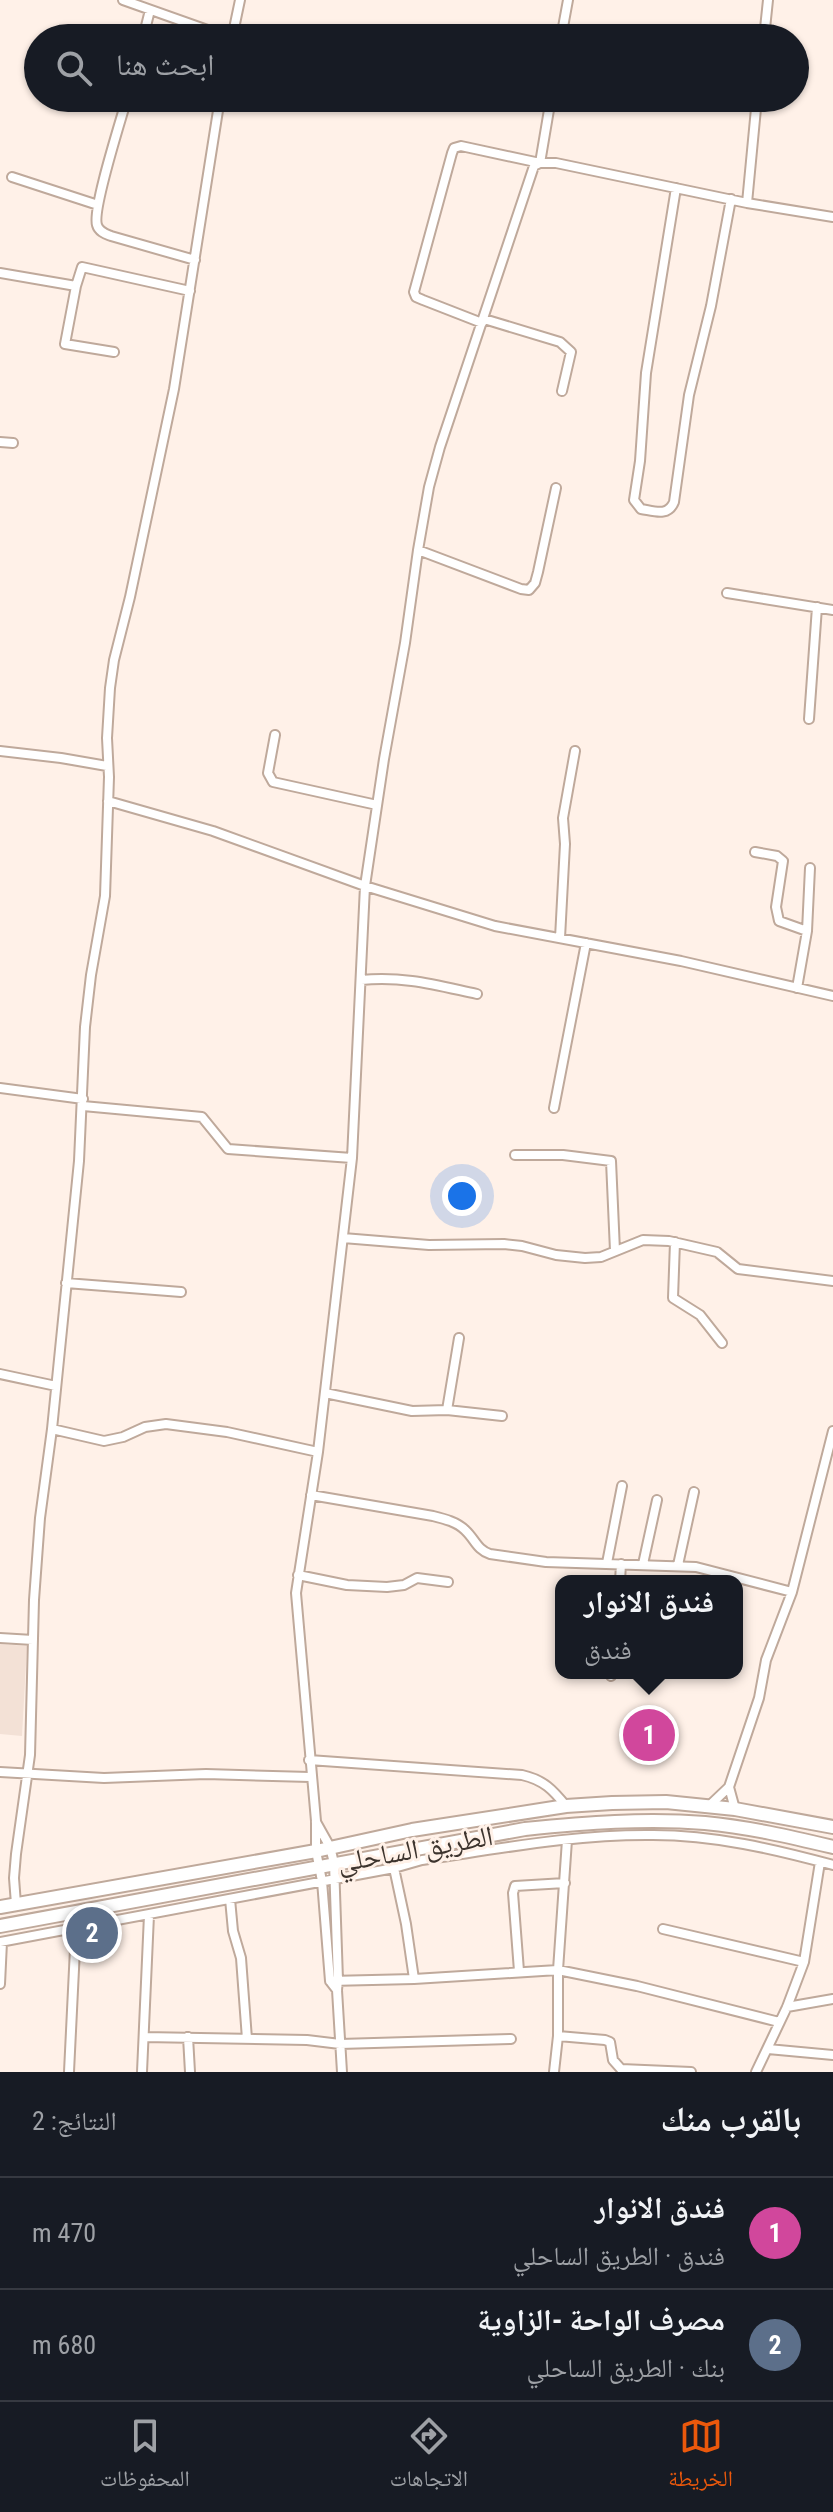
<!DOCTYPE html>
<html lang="ar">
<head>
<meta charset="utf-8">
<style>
	:root { --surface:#171b24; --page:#242831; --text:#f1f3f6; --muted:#9ea1a6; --line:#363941; --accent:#ea580c }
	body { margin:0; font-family:"Roboto Condensed","Noto Naskh Arabic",sans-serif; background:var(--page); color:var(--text); direction:rtl }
	.you { position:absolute; left:462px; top:1196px; width:28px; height:28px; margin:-20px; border:6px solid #fff; border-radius:50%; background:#1a73e8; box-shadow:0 0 0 12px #1a73e833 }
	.badge { display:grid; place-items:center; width:52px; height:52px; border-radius:50%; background:var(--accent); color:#fff; font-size:26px; font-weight:700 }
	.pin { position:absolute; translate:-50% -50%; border:4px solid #fff; box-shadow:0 2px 8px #0006 }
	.popup { position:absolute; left:555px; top:1575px; width:188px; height:104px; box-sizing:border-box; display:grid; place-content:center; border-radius:16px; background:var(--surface); filter:drop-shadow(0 2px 6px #0005); font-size:26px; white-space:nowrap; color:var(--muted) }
	.popup b { font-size:30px; color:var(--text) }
	.popup::after { content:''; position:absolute; left:50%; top:100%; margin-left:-16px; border:16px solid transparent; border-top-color:var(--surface) }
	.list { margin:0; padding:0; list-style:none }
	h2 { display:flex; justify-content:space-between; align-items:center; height:104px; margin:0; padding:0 32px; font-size:34px }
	h2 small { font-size:26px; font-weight:400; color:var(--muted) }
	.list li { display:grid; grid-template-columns:52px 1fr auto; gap:24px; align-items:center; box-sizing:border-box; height:112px; padding:0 32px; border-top:2px solid var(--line) }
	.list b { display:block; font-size:30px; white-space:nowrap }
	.list p { margin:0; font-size:26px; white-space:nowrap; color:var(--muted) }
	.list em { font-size:26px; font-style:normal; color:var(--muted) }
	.icon { flex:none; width:44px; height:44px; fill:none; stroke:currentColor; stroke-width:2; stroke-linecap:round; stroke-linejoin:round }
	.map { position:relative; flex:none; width:833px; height:2072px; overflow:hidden; direction:ltr }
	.search { position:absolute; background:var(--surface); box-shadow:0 2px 6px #0004; left:24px; right:24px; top:24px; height:88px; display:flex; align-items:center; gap:20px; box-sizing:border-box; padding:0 28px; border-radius:44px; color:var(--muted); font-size:30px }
	.sheet { height:328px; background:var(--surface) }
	nav { display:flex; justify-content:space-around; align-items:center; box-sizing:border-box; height:112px; border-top:2px solid var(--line); background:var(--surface); font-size:22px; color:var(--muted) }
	nav a { display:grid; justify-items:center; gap:4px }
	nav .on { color:var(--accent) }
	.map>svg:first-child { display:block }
</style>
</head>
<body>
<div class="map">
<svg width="833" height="2072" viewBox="0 0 833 2072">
	<rect width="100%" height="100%" fill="#fff1e8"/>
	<path fill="#f3e1d6" d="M0 1644 27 1646 22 1736 0 1734Z"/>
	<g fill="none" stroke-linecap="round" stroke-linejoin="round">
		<g stroke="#bfa99b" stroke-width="12">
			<path id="minor" d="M123 0 230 38
				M143 38 150 10
				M232 38 240 0
				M561 38 568 0
				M764 38 768 0
				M127 98C121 120 92 209 97 225 99 232 106 234 111 236L195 260
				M12 177 98 205
				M676 188 646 373 640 461 634 500 641 509C654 511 668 517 674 502L689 395 711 306 731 199
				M747 203 757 98
				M0 273 76 286 82 267 190 291
				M76 286 65 344 114 352
				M484 319 560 342 571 352 562 391
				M482 323 423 300 416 297 414 292 452 153 454 148 461 146 540 163 551 98
				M0 442 13 443
				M418 550 521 589 529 590 535 583 538 572 556 488
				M727 593 833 610
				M809 719 817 607
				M275 735 268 773 273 782 377 805
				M0 751 61 758 107 766
				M108 801 213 831 365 886 495 926 681 961 833 996
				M755 852 777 856 783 861 776 907 779 921 807 931
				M560 938 565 844 563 818 575 751
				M361 980C405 976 435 985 477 994
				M797 988 807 931 810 868
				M0 1088 83 1099
				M83 1106 202 1117 228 1149 352 1158
				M554 1108 586 943
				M515 1155H563L611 1161 615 1251
				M343 1238 429 1245 504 1244 522 1246 556 1255 585 1258 601 1257 643 1240 669 1241 717 1252 738 1269 833 1281
				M675 1242 673 1298 700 1315 722 1343
				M66 1283 181 1292
				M0 1374 56 1386
				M325 1393 412 1411 447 1410 502 1416
				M447 1410 459 1338
				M52 1429 104 1441 123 1437 145 1427 166 1424 227 1432 318 1452
				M311 1495 433 1516C445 1519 457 1522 465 1530 475 1539 477 1550 490 1554L546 1562 696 1567 792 1592
				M607 1563 622 1486
				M643 1564 657 1500
				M678 1565 694 1492
				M298 1575 347 1585 387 1587 404 1585 417 1578 448 1582
				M620 1581 621 1564
				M0 1638 33 1640
				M611 1676 612 1673
				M309 1760 522 1775C544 1780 553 1790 566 1806
				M0 1772 104 1778 206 1774 310 1777
				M729 1787 735 1809
				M709 1806 729 1787 759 1698 766 1660 792 1592 833 1431
				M316 1822 330 1847 334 1863 338 1980 337 1990 342 2072
				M394 1868 406 1924 414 1979
				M230 1899 233 1931 241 1958 247 2039
				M16 1904 14 1878 16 1854 30 1755 34 1600 40 1518 52 1429 79 1161 85 1027 91 975 105 896 109 777 107 738 110 688 114 660 130 597 174 389 220 98
				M663 1929 804 1962
				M0 1942 394 1868 422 1860C498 1849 576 1834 653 1835 714 1835 774 1849 833 1865
				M519 1971 513 1893 515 1886 565 1883
				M330 1981 414 1979 558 1970 637 1986 779 2022
				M0 1984 2 1942
				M337 1990 330 1981 322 1881 316 1851V1821L296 1593 318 1452 352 1158 365 886 384 759 405 643 418 550 429 487 440 447 534 166 540 163H556L747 203 833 217
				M787 2007 833 1999
				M558 2036 605 2040 610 2042 613 2060 621 2069 691 2072
				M144 2037 307 2040 340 2044 511 2039
				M188 2037 190 2072
				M768 2049 833 2055
				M69 2072 76 1928
				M142 2072 149 1915
				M554 2072 558 2036V1970L567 1840
				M756 2072 787 2007 804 1962 820 1862"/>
		</g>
		<g stroke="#bfa99b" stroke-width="16">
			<path id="highway" d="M0 1907 316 1851 412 1830 566 1806 612 1803 666 1802 735 1809 833 1827
				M0 1926 525 1829C585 1823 645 1818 705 1823 748 1827 791 1837 833 1847"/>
		</g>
		<use href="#minor" stroke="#fff" stroke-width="8"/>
		<use href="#highway" stroke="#fff" stroke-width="12"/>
	</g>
	<g text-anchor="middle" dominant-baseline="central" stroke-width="6" stroke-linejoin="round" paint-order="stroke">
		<g font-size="28" fill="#3d342e" stroke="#fff1e8">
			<text transform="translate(415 1849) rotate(-10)">الطريق الساحلي</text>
		</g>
	</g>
</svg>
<div class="you"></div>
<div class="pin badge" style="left:649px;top:1735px;background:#d1479c">1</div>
<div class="popup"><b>فندق الانوار</b>فندق</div>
<div class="pin badge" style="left:92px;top:1933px;background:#5c6f8a">2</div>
<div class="search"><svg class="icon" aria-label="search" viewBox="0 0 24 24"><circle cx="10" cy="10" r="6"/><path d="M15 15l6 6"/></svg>ابحث هنا</div>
</div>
<section class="sheet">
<h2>بالقرب منك<small>النتائج: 2</small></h2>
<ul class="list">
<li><span class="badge" style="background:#d1479c">1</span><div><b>فندق الانوار</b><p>فندق · الطريق الساحلي</p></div><em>470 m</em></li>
<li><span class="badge" style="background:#5c6f8a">2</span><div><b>مصرف الواحة -الزاوية</b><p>بنك · الطريق الساحلي</p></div><em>680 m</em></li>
</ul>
</section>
<nav>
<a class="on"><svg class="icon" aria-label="map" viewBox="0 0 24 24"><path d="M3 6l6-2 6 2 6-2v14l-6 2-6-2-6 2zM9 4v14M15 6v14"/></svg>الخريطة</a>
<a><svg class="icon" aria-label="directions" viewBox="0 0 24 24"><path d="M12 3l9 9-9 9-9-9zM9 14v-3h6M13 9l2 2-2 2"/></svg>الاتجاهات</a>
<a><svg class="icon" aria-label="saved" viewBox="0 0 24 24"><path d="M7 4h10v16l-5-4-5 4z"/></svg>المحفوظات</a>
</nav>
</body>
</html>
